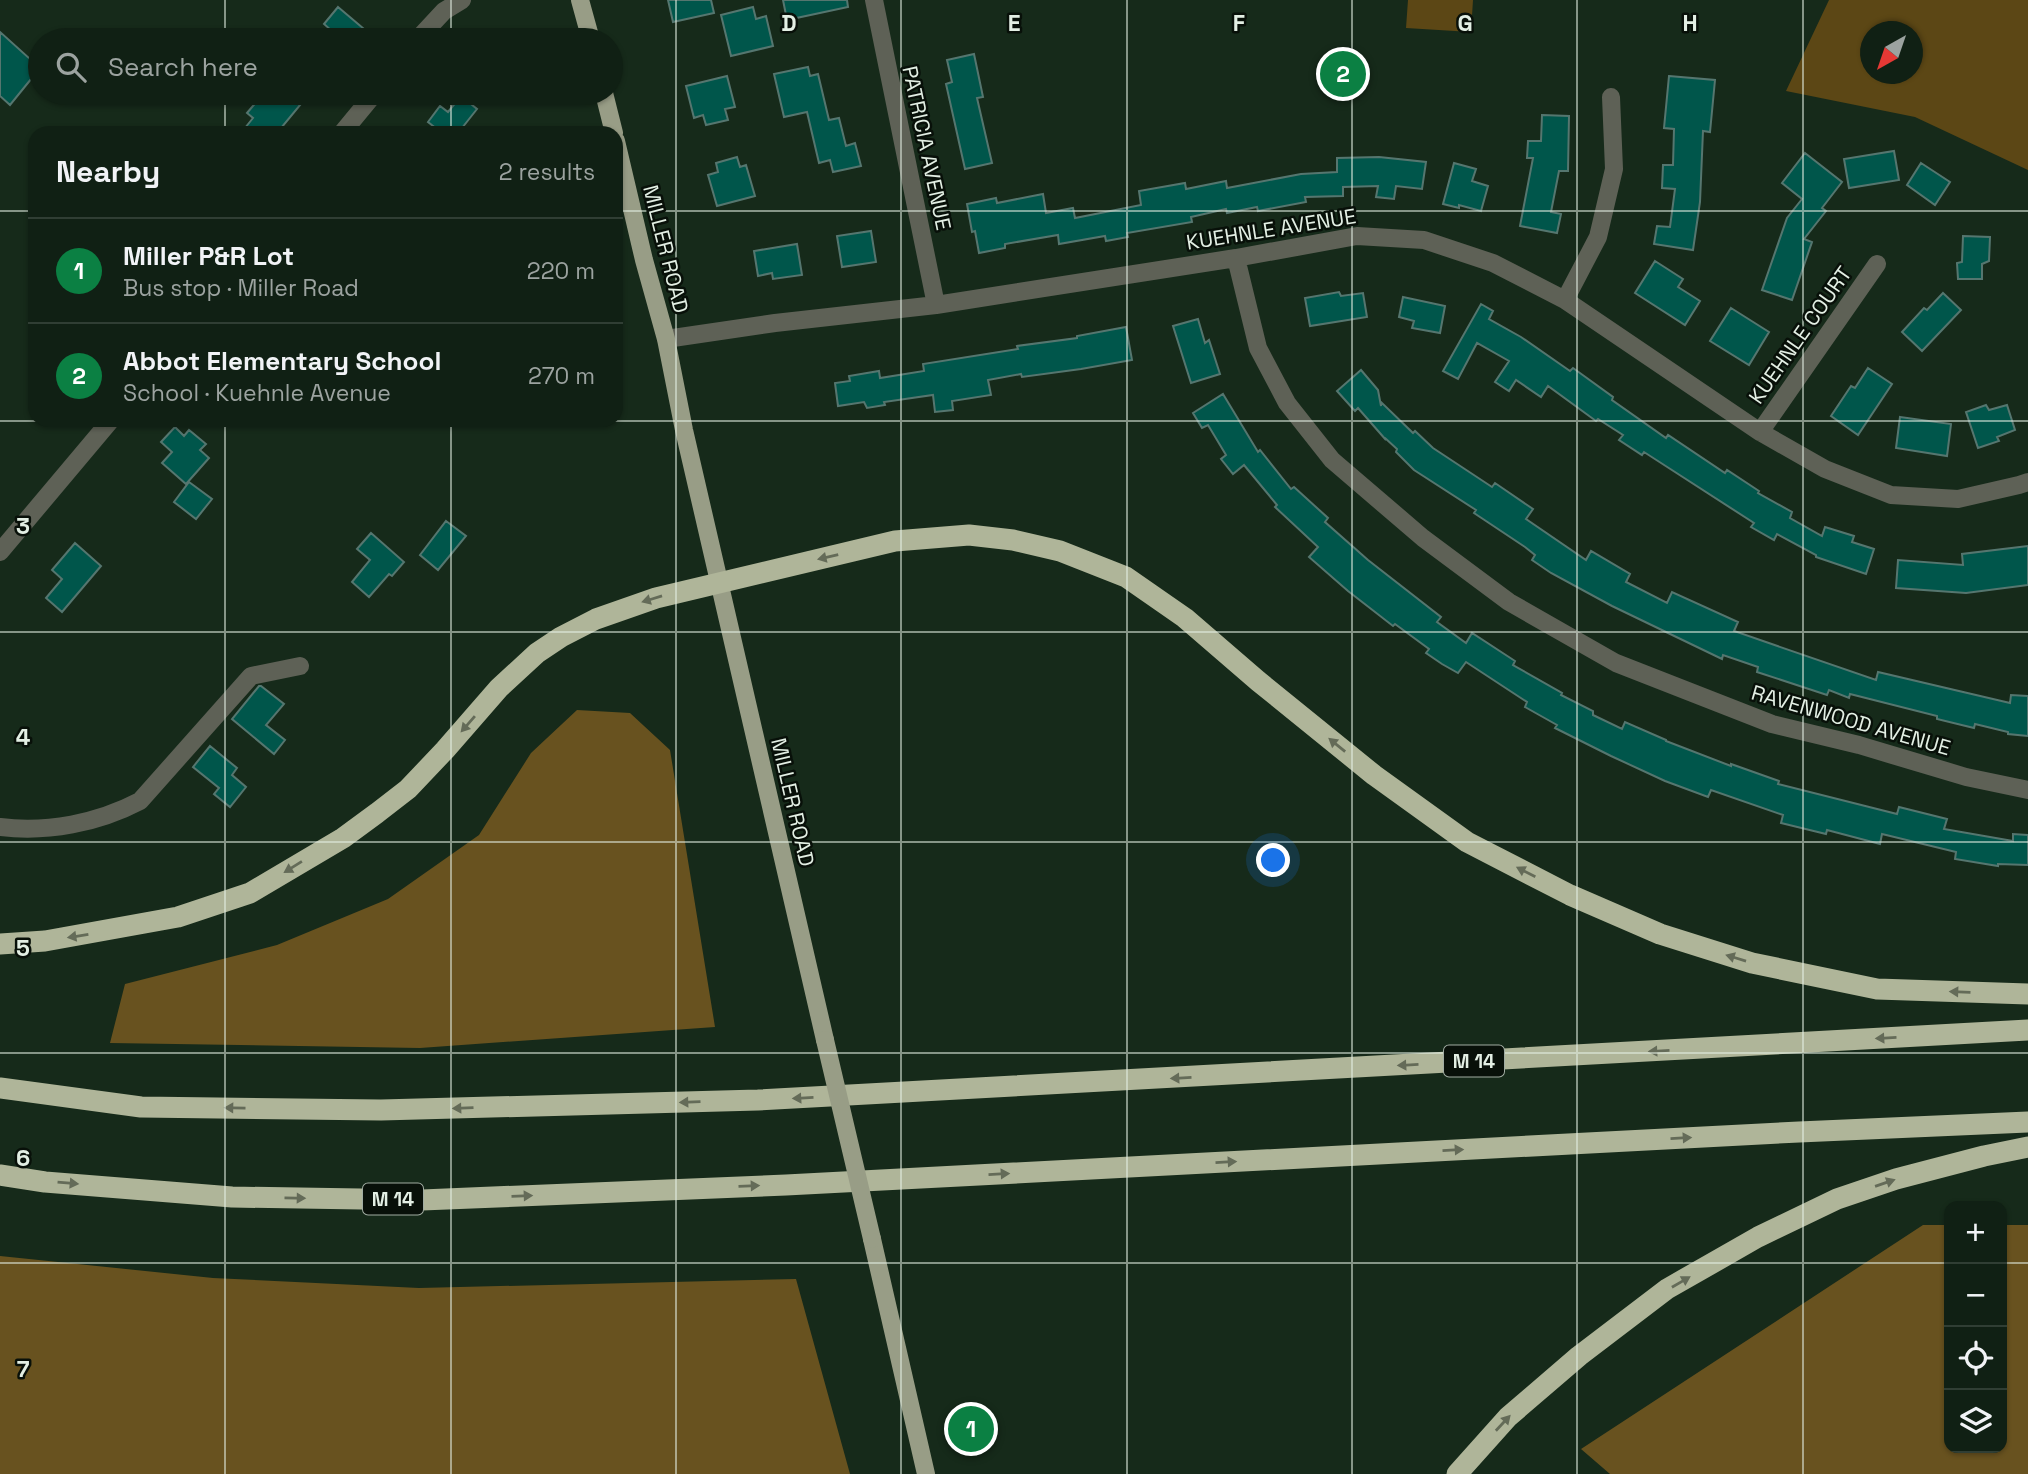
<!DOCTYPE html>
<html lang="en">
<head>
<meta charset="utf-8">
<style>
	:root { --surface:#102014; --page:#1e2d22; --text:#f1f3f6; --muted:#9ca3a0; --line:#303e34; --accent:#0b8043 }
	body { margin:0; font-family:"Space Grotesk",sans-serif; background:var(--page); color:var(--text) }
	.controls { position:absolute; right:21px; bottom:21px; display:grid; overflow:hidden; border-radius:14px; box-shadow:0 2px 5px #0004 }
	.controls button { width:63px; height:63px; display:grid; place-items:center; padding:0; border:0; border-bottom:2px solid var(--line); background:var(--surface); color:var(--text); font:35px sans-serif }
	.compass { position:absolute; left:1860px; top:21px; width:63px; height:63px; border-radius:50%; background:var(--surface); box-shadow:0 2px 5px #0004; rotate:220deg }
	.you { position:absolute; left:1274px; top:861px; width:24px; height:24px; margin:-18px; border:5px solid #fff; border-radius:50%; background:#1a73e8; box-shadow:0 0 0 10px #1a73e833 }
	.badge { display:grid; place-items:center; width:46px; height:46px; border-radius:50%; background:var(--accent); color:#fff; font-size:23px; font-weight:700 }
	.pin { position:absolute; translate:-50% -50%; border:4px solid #fff; box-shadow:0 2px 7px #0006 }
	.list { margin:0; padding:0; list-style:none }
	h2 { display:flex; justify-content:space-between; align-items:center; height:91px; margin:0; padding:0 28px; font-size:30px }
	h2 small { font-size:23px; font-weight:400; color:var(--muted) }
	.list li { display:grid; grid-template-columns:46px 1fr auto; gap:21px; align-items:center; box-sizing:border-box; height:105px; padding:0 28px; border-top:2px solid var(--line) }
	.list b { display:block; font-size:26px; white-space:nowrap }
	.list p { margin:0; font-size:23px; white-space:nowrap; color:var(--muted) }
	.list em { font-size:23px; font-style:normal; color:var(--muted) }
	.icon { flex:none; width:38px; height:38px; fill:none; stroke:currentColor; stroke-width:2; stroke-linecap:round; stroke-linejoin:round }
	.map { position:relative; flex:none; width:2028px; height:1474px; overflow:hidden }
	.search { position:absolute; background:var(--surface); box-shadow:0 2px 5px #0004; left:28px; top:28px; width:595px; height:77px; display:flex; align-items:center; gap:18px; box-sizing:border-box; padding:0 24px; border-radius:38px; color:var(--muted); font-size:26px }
	.panel { position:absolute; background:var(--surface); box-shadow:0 2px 5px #0004; left:28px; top:126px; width:595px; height:301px; border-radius:21px }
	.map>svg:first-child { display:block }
</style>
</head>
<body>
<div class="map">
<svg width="2028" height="1474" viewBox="0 0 2028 1474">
	<rect width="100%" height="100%" fill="#162a1a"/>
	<path fill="#5c4715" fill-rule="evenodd" d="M1408 0H1473L1471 32 1406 28Z
		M1829 0H2028V170L1915 117 1786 91ZM1870 32H1912V74H1870Z"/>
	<path fill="#68521f" d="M577 710 630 713 670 750 715 1027 420 1048 110 1043 125 984 277 945 388 899 479 835 531 753Z
		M1923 1225H1949V1448H2002V1225H2028V1474H1610L1581 1449Z
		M0 1256 213 1278 419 1288 796 1279 850 1474H0Z"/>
	<path fill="#00564b" stroke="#55766f" stroke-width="2" d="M668 0H711L714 13 673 22Z
		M783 0H847L848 7 787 20Z
		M338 7 377 40H342L324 24Z
		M753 7 756 19 766 16 773 46 731 56 721 15Z
		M0 32 40 68 10 105 0 96Z
		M974 54 983 97 977 98 992 163 965 169 946 84 952 82 947 60Z
		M808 67 810 76 818 74 829 120 839 118 846 146 855 143 861 166 833 172 830 160 819 163 807 112 784 117 774 74Z
		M727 76 735 107 725 109 728 120 706 125 703 115 694 118 686 86Z
		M1669 76 1715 80 1710 132 1703 131 1700 202 1693 250 1654 244 1657 226 1670 227 1675 189 1662 188 1663 165H1673L1674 129 1664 128Z
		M264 93H310L277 133H241L253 118 247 113Z
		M461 96 477 109 458 133H442L428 122 440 106 448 112Z
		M1542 115 1569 116 1568 171H1559L1551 212 1561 214 1557 233 1520 226 1533 158H1527L1528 141H1541Z
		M1894 151 1899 180 1849 188 1844 159Z
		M1805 153 1842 182 1822 208 1826 211 1804 239 1812 242 1792 300 1762 290 1787 218 1802 199 1782 183Z
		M737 157 740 167 746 165 755 196 717 206 708 175 718 172 716 163Z
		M1379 157 1426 162 1422 189 1396 186 1394 199 1376 197 1378 186 1343 187V196L1305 197 1306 202 1258 211 1257 207 1227 213 1226 209 1191 217 1192 222 1127 233 1128 237 1106 241 1105 236 1059 244 1058 235 1005 244V248L979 253 975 231 972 232 967 204 996 198 997 203 1043 194 1046 213 1073 208 1075 218 1141 205 1139 191 1185 183 1186 189 1226 181 1227 188 1301 174 1337 172V158Z
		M1454 163 1476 169 1472 181 1488 186 1481 211 1459 205V208L1443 204Z
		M1921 163 1950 182 1935 205 1907 185Z
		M871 231 876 262 842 267 837 236Z
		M1963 236 1990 237 1989 261 1982 264V279H1958L1957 263 1962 262Z
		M797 244 802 275 773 279 772 273 758 276 754 251Z
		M1655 261 1683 279 1678 287 1700 301 1685 325 1635 293Z
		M1339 292 1341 296 1363 293 1367 317 1310 326 1305 298Z
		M1943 293 1961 310 1922 351 1902 332 1924 308 1927 310Z
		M1403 297 1445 306 1440 333 1412 328 1414 321 1399 317Z
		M1481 304 1493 311 1489 319 1521 337 1570 371 1573 368 1613 397 1612 400 1666 438 1668 435 1725 473 1727 470 1759 491 1758 493 1792 512 1790 518 1822 536 1825 527 1854 536 1852 542 1874 549 1866 574 1816 557V555L1777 534 1774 540 1751 527 1754 523 1644 452 1642 455 1619 440 1623 435 1598 419 1596 421 1548 386 1541 397 1516 380 1509 391 1495 382 1509 361 1477 343 1458 379 1443 371Z
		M1731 308 1769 332 1749 365 1710 341Z
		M1198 319 1205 343 1209 340 1220 374 1191 383 1173 326Z
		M1126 327 1132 360 1081 369 1022 377 1021 374 988 380 991 395 952 401 953 410 935 412 933 395 884 402 885 405 867 408 864 402 838 406 835 383 850 381 849 376 879 371 880 378 924 371 923 364 1018 349 1017 346 1077 338V336Z
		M1868 368 1892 384 1858 435 1831 416 1851 386 1855 388Z
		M1361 370 1378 390 1381 406V402L1413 433 1415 431 1433 448 1492 487 1495 483 1533 509 1526 519 1586 560 1591 551 1630 574 1626 582 1667 603 1672 592 1738 622 1734 631 1876 680 1878 672 2010 703 2011 695 2028 696V736L2008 734V732L1975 724 1974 728 1937 719V716L1850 694 1849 698 1829 690 1827 695 1757 672 1758 667 1723 655 1722 659 1612 606 1551 573 1532 560 1535 555 1525 547 1474 513 1476 510 1414 470 1396 452 1397 449 1385 438 1386 440 1358 408 1355 411 1337 391Z
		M1223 394 1258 452 1260 450 1291 489 1294 487 1328 518 1325 522 1368 560 1441 617 1437 622 1466 643 1472 633 1515 661 1513 665 1562 693 1561 695 1593 711V715L1622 729 1625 722 1666 740V741L1731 766V764L1779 781 1778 784 1897 814 1899 807 1947 819 1944 829 2013 841V834L2028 835V865L1998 864V866L1955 859 1956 852 1882 834 1880 844 1827 830 1826 834 1781 823 1783 815 1711 790 1708 797 1665 781 1611 756 1555 728 1557 725 1525 707 1527 702 1466 662 1458 673 1442 664 1426 653 1429 649 1395 624 1393 626 1348 591 1309 557 1318 547 1275 507 1277 505 1244 465 1233 474 1221 459 1226 455 1208 425 1202 428 1193 413Z
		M1986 405 1989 410 2007 405 2015 430 1997 437 1999 441 1978 448 1966 412Z
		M1900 417 1951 424 1947 456 1896 448Z
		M175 427 184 436 189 430 206 444 200 450 209 458 186 484 162 463 172 452 161 442Z
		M189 482 212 499 196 519 174 502Z
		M446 521 466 536 438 570 420 555Z
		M371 533 404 562 392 576 389 574 369 597 352 582 370 560 357 549Z
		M75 543 101 566 62 612 46 598 62 579 52 570Z
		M2028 546V585L1966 593 1896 588 1898 560 1963 565 1962 554Z
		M259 686H261L284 704 266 725 285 740 274 754 232 719Z
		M210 746 237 768 232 775 246 787 230 807 214 794 219 788 193 767Z"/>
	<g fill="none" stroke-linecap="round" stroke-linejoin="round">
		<path stroke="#5e6156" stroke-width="18" d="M874 0 936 305
			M417 40 444 11 462 0
			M342 133 375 93
			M1236 258 1258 348 1287 403 1332 460 1423 538 1509 602 1616 663 1772 724 1859 745 1966 777 2028 790
			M1565 300 1598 237 1614 169 1611 97
			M666 339 775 323 936 305 1236 258 1357 236 1424 240 1493 263 1565 300 1760 432 1825 469 1891 495 1958 499 2019 485 2028 482
			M1760 432 1877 264
			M0 552 111 420
			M0 827C47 833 98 823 140 801L251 676 300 666"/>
		<path stroke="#989d86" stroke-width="18" d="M580 0 591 40
			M604 93 614 133
			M616 141 644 260 666 339 684 430 825 1040
			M872 1239 926 1474"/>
		<path stroke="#afb599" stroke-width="21" d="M0 944 45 941 178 917 250 893 343 838 377 813 408 789 445 750 499 688 537 653 561 637 596 619 656 598 895 541 969 535 1013 540 1060 551 1126 577 1185 618 1258 681 1374 775 1467 842 1570 895 1660 934 1752 963 1877 989 2028 994
			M0 1088 141 1107 381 1110 758 1100 2028 1030
			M0 1175 45 1182 232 1197 422 1200 786 1185 1799 1132 2028 1122
			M1457 1474 1508 1417 1579 1356 1667 1289 1758 1237 1837 1199 1896 1179 1984 1156 2028 1147"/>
		<path stroke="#989d86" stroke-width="18" d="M825 1040 872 1239"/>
	</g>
	<defs><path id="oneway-solid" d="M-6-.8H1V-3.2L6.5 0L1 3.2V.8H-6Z" transform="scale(1.75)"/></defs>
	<g fill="#646b58">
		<use href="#oneway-solid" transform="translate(828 557) rotate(167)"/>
		<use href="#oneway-solid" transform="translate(652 599) rotate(163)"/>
		<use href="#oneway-solid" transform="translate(468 724) rotate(131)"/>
		<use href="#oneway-solid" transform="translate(1337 745) rotate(-141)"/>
		<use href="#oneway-solid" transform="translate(293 867) rotate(148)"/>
		<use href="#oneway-solid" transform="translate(1526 872) rotate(-153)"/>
		<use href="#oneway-solid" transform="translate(78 936) rotate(171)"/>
		<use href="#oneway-solid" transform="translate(1736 958) rotate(-163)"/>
		<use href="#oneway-solid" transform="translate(1960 992) rotate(-178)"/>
		<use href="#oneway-solid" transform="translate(1886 1038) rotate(177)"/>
		<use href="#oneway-solid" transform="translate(1659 1051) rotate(177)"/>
		<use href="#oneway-solid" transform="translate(1408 1065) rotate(177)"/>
		<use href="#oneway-solid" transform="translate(1181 1078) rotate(177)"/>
		<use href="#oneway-solid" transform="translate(803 1098) rotate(177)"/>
		<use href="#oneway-solid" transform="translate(690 1102) rotate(178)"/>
		<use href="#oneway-solid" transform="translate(235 1108) rotate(-179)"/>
		<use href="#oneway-solid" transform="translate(463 1108) rotate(178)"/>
		<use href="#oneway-solid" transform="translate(1681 1138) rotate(-3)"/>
		<use href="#oneway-solid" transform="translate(1453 1150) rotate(-3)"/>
		<use href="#oneway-solid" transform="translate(1226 1162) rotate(-3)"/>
		<use href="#oneway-solid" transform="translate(999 1174) rotate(-3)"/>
		<use href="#oneway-solid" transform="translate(68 1183) rotate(5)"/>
		<use href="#oneway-solid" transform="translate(1885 1183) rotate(-19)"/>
		<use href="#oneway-solid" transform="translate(749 1186) rotate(-2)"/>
		<use href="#oneway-solid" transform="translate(522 1196) rotate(-2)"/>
		<use href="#oneway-solid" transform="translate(295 1198) rotate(1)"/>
		<use href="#oneway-solid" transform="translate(1681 1282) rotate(-30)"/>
		<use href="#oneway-solid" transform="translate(1503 1423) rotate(-47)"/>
	</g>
	<path fill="none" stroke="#e3efe4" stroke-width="2" stroke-opacity="0.55" d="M225 0V40M451 0V40M676 0V1474M901 0V1474M1127 0V1474M1352 0V1474M1577 0V1474M1803 0V1474M225 93V133M451 93V133M0 211H35M616 211H2028M225 420V1474M451 420V1474M0 421H2028M0 632H2028M0 842H2028M0 1053H2028M0 1263H1949M2002 1263H2028"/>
	<g text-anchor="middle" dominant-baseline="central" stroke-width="5" stroke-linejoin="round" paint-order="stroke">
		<g fill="#081009" stroke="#a1aca2" stroke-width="2">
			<rect x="1444" y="1045.5" width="60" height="31" rx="5"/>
			<rect x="363" y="1183.5" width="60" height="31" rx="5"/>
		</g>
		<g font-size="19" font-weight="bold" fill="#e3efe4">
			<text x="1474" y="1061">M 14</text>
			<text x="393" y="1199">M 14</text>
		</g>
		<g font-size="21" fill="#e3efe4" stroke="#081009">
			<text transform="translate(927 148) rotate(78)">PATRICIA AVENUE</text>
			<text transform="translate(1271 229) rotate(-9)">KUEHNLE AVENUE</text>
			<text transform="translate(666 249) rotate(76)">MILLER ROAD</text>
			<text transform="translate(1800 335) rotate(-55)">KUEHNLE COURT</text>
			<text transform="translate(1851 720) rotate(16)">RAVENWOOD AVENUE</text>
			<text transform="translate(793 802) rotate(77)">MILLER ROAD</text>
		</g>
	</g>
	<g font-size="23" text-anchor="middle" font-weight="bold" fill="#e3efe4" stroke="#081009" stroke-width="5" stroke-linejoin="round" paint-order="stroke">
		<text x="789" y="31">D</text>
		<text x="1014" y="31">E</text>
		<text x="1239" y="31">F</text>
		<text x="1465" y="31">G</text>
		<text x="1690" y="31">H</text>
		<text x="23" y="534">3</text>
		<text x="23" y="745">4</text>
		<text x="23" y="956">5</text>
		<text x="23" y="1166">6</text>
		<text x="23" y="1377">7</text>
	</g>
</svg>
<div class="controls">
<button>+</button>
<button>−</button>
<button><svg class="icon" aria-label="locate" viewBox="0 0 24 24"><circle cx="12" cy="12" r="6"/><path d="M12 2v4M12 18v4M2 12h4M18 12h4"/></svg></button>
<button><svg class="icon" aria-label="layers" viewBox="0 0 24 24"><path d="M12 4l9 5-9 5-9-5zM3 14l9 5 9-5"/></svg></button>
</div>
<svg class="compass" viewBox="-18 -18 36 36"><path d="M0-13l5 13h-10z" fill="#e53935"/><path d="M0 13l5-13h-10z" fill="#9ca3a0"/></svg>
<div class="you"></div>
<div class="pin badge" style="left:971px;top:1429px">1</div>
<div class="pin badge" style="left:1343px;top:74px">2</div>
<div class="search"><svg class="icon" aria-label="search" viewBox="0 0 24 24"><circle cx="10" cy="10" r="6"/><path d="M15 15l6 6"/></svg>Search here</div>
<section class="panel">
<h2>Nearby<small>2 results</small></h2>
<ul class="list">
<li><span class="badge">1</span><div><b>Miller P&amp;R Lot</b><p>Bus stop · Miller Road</p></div><em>220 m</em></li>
<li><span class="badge">2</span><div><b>Abbot Elementary School</b><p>School · Kuehnle Avenue</p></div><em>270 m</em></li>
</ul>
</section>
</div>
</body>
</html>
